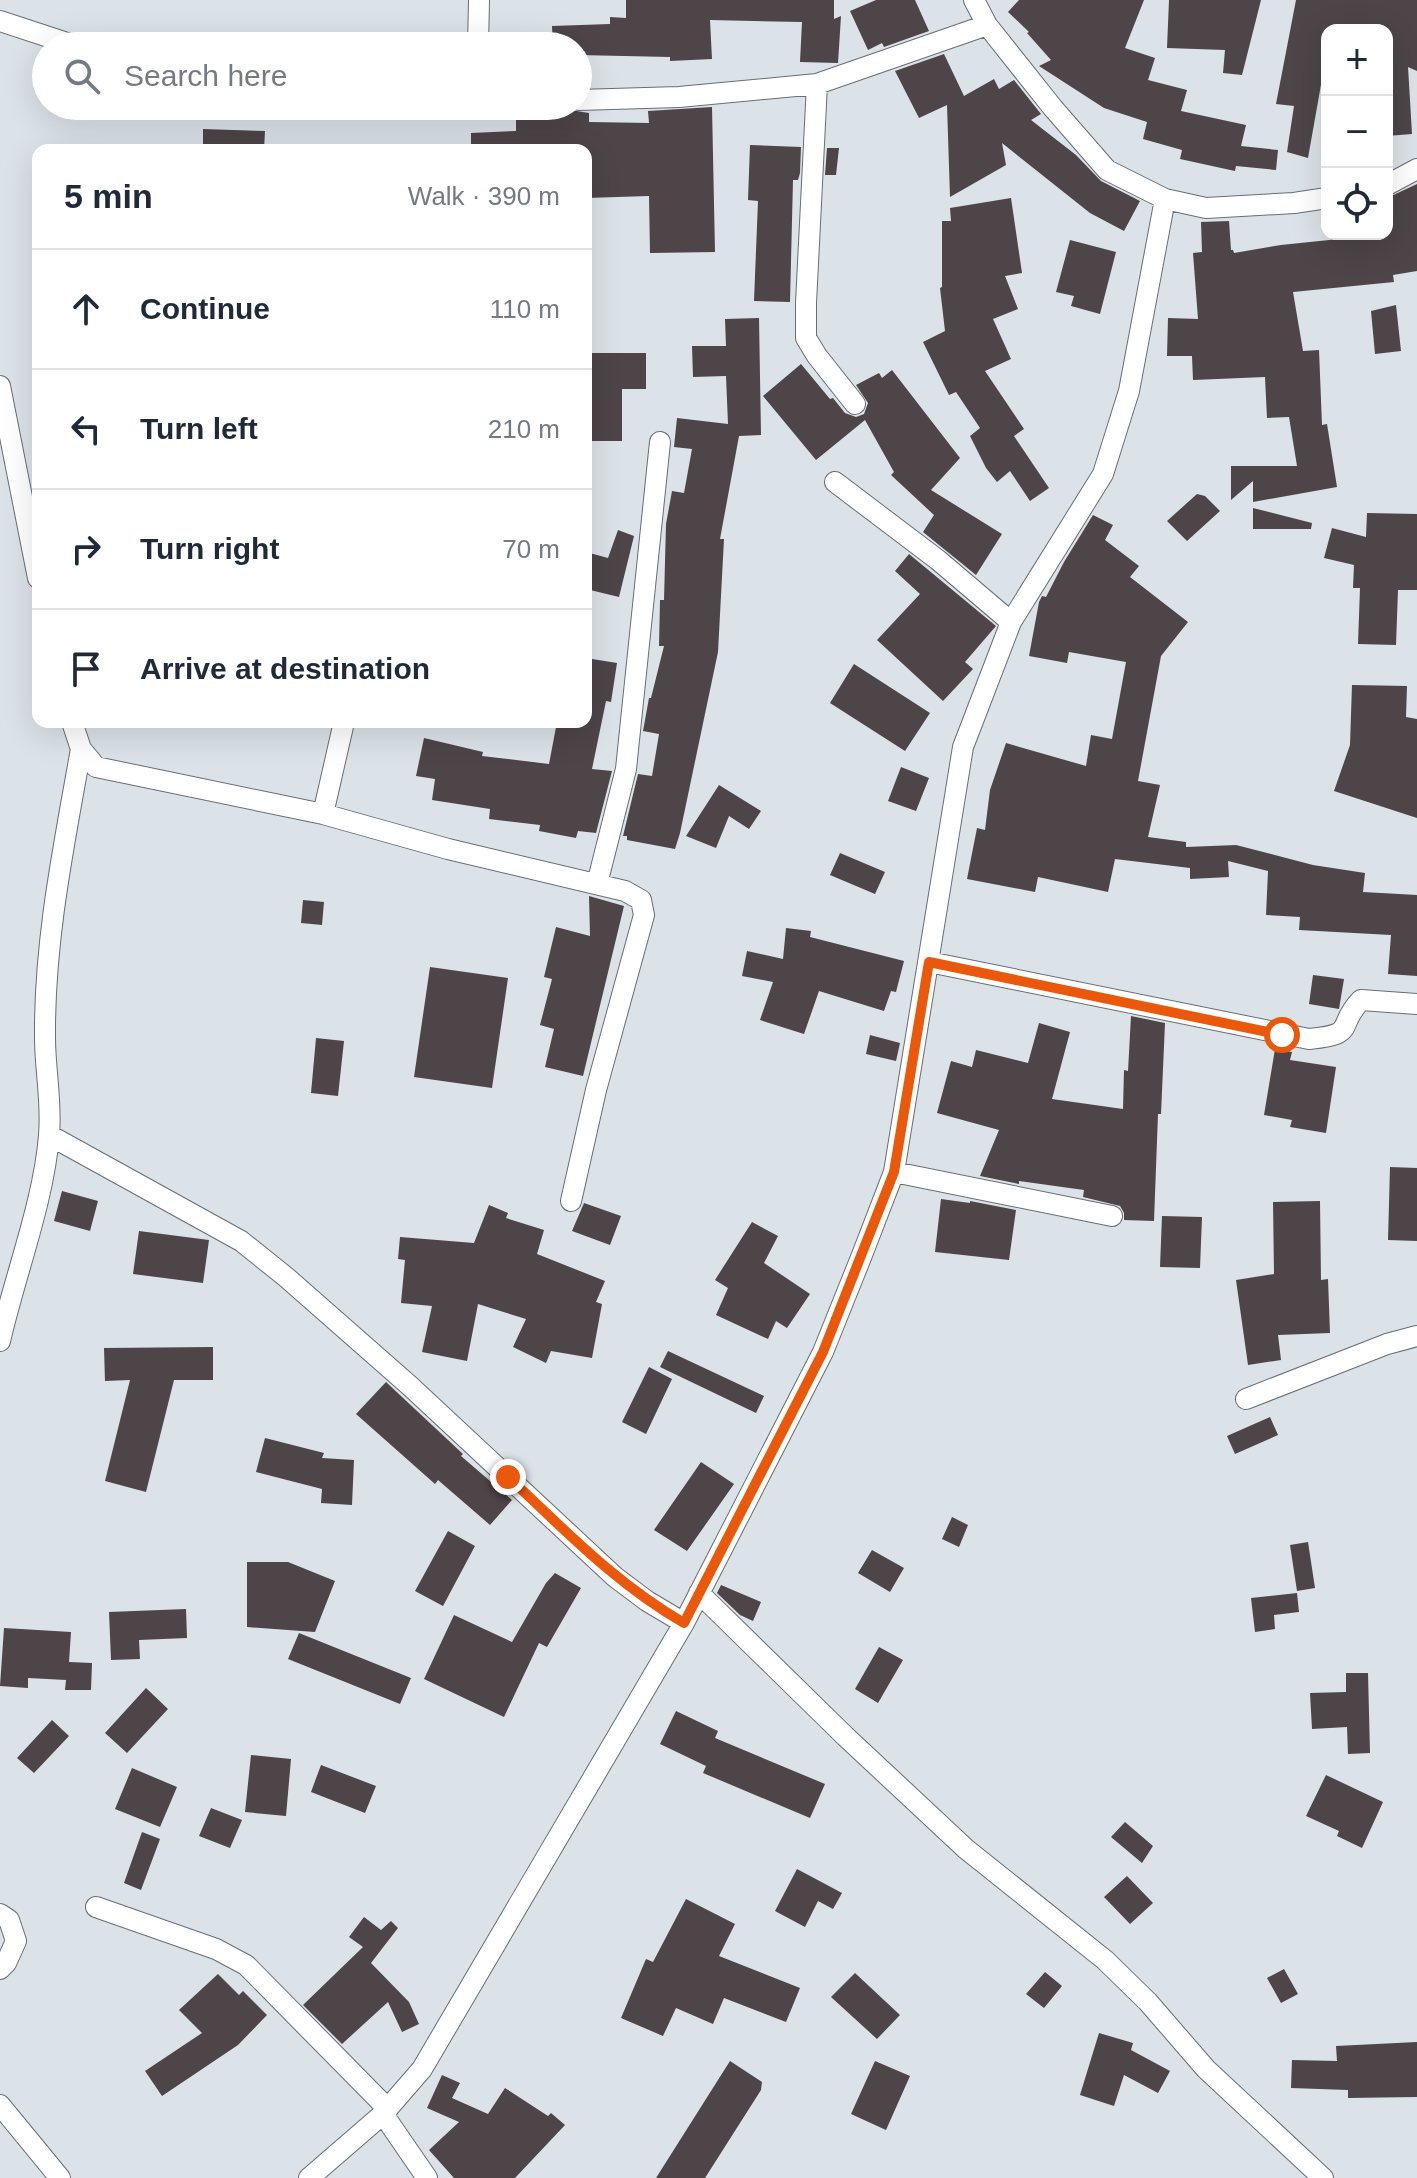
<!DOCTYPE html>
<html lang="en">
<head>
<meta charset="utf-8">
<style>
	:root { --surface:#fff; --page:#f6f6f7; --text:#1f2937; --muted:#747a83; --line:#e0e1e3 }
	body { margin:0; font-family:Helvetica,sans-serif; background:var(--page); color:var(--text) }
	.controls { position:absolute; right:24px; top:24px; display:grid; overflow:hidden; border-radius:16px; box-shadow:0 8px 32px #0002 }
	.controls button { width:72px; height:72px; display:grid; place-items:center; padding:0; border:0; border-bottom:2px solid var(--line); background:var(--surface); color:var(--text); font:40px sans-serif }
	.stop { position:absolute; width:24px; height:24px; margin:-18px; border:6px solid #ea580c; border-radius:50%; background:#fff }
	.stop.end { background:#ea580c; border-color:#fff; box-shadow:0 2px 8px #0008 }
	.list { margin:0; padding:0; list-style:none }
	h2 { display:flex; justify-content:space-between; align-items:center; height:104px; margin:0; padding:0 32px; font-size:34px }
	h2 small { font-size:26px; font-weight:400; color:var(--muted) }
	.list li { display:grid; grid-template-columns:52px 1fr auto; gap:24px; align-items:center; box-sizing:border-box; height:120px; padding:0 32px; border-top:2px solid var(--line) }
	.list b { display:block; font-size:30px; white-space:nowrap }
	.list em { font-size:26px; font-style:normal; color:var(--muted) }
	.icon { flex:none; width:44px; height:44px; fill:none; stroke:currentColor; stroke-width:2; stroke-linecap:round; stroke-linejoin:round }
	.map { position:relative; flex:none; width:1417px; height:2178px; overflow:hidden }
	.search { position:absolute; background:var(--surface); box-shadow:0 8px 32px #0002; left:32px; top:32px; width:560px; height:88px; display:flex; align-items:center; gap:20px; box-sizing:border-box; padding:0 28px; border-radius:44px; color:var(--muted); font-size:30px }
	.panel { position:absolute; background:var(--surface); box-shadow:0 8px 32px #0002; left:32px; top:144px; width:560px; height:584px; border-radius:16px }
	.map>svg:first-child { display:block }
</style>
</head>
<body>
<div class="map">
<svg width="1417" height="2178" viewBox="0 0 1417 2178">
	<rect width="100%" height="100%" fill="#dbe2e8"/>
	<path fill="#4d4548" d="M626 0H834V19L841 16 838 63 800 62 802 22 710 20 712 59 670 61V57L578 55V46H553L552 26 610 24V17L626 18Z
		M876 0H915L929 31 884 47 882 43 868 50 850 11Z
		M1019 0H1144L1125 48 1155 58 1148 80 1187 90 1181 111 1246 125 1241 146 1278 150 1276 170 1236 166 1235 171 1180 159 1182 150 1143 139 1147 122 1104 108 1039 66 1051 60 1027 33 1029 32 1008 12Z
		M1169 0H1261L1242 75 1223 73 1225 50 1167 48Z
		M1296 0H1417V71L1408 67 1412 134 1387 136V30H1327V51L1308 158 1287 152 1294 106 1276 104Z
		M944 54 964 96 994 79 999 89 1014 80 1041 114 1031 120 1076 155 1101 181 1140 201 1124 231 1090 213 1002 143 1006 165 950 197 947 105 919 118 895 71Z
		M712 107 715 252 650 253 649 196 586 198V150H471V133L516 131V116L570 114V110L589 113V122L649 123 648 111Z
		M203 129 265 131 264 150H203Z
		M750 145 801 147 800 173 798 180H793L790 302 754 301 758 201 748 200Z
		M827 148H839L836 175H825Z
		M1417 184V271L1393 275 1394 282 1293 292 1303 351 1319 350 1322 425 1327 424 1337 487 1253 502V481L1231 500V466H1297L1289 417 1267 418 1265 377 1193 380 1192 356H1167L1168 318 1198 319 1193 253 1202 252 1201 222 1229 221 1231 250H1233L1234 253 1281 245 1387 234V198Z
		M1011 198 1022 273 1005 276 1018 309 993 319 1011 359 985 371 1024 429 1014 436 1049 488 1030 501 1010 471 997 482 986 468 970 436 980 428 956 392 949 395 923 342 945 331 940 288 942 287V221H951L950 208Z
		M1070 240 1116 252 1100 314 1071 306 1074 296 1056 292Z
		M1396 305 1401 351 1375 354 1371 311Z
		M759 318 761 435 739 436 720 539H724L718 652 680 833 675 849 627 840V836H623L638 774 652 776 659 734 643 731 649 698H651L664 646H659L660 600H664L666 524 672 491 684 493 692 449 674 447 677 418 728 424 726 376 693 377 692 346H726L725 319Z
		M586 353H646V389H622V441H586Z
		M801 364 830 399 833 398 845 413 856 417 864 414 868 403 856 385 879 373 882 378 892 370 960 458 931 490 1002 534 976 575 923 532 934 515 891 475 894 472 865 420 816 460 763 396Z
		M1197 494 1205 496 1220 511 1187 541 1167 521Z
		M1253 508 1312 523 1311 529H1253Z
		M1367 513 1417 514V590H1398L1396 645 1358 644 1360 588H1353L1354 565 1324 558 1332 528 1366 537Z
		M1093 515 1113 525 1105 540 1139 566 1130 577 1188 622 1161 656 1138 781 1160 785 1148 837 1186 842V847L1236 845 1313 865 1365 873 1363 892 1417 895V976L1388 974 1391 935 1299 930 1300 917 1266 915 1268 871 1228 861 1229 877 1190 879V868L1115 859 1108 892 1038 877 1035 892 967 879 977 828 985 830 990 790 1006 743 1086 766 1091 735 1112 739 1126 662 1069 652 1067 663 1029 656 1039 602 1042 596 1046 597 1064 562Z
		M618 530 634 536 619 597 586 589V552L608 558Z
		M909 554 996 626 965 662 973 669 943 701 877 640 920 594 895 571Z
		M586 658 617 663 611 702 606 701 592 769 612 771 596 833 578 831 576 838 539 831 540 825 489 819 490 809 432 800 435 779 416 776 424 738 483 752 482 756 549 764 557 722H586Z
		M854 664 930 713 905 751 830 703Z
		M1352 685 1407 686 1406 717 1417 719V818L1334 791 1350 745Z
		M901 767 929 778 916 811 888 801Z
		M719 785 761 811 749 829 729 816 716 848 686 836Z
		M840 853 885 872 875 894 830 875Z
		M589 896 624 906 583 1076 545 1067 554 1029 540 1025 552 979 544 977 556 927 590 936Z
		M303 900 324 902 322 925 301 923Z
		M786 928 811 931 810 937 904 961 896 992 891 991 884 1011 819 991 804 1034 760 1020 773 982 742 976 747 951 783 959Z
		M430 967 508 978 492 1088 414 1077Z
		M1313 975 1344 979 1339 1009 1309 1004Z
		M1131 1016 1165 1023 1161 1114H1158L1154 1221 1124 1220V1213L1120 1206 1083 1197 1084 1190 1019 1181V1184L980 1176 999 1130 937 1113 951 1061 972 1067 976 1050 1028 1063 1039 1023 1070 1032 1052 1099 1123 1109 1124 1070 1128 1071Z
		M870 1035 900 1043 896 1061 866 1054Z
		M316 1038 344 1041 338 1096 311 1093Z
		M1275 1049 1292 1052 1290 1060 1336 1067 1326 1133 1290 1127 1292 1120 1264 1115Z
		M1390 1167 1417 1168V1241L1388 1240Z
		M62 1191 98 1201 90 1231 54 1221Z
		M941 1199 970 1203V1201L1016 1210 1009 1260 935 1252Z
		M1320 1201 1321 1280 1328 1279 1330 1333 1278 1335 1281 1360 1248 1365 1236 1280 1274 1274 1273 1202Z
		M584 1203 621 1216 610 1245 572 1231Z
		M489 1205 508 1213 506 1218 544 1230 537 1254 605 1281 596 1302 602 1304 592 1358 551 1351 546 1363 513 1347 526 1319 478 1304 467 1361 422 1352 432 1306 401 1303 405 1260 398 1259 400 1237 474 1243Z
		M1162 1216 1202 1217 1200 1268 1160 1267Z
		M752 1222 778 1236 764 1263 810 1294 787 1328 776 1321 768 1339 716 1315 728 1288 715 1280Z
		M139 1231 209 1240 203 1283 133 1274Z
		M213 1347V1380H174L146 1492 105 1481 130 1380 105 1381 104 1348Z
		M668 1351 764 1396 756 1413 660 1367Z
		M649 1367 672 1379 646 1434 622 1422Z
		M386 1382 463 1454 461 1456 512 1500 490 1525 438 1480 435 1484 356 1414Z
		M1270 1417 1278 1435 1235 1454 1227 1436Z
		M265 1438 324 1453 322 1458 354 1460 352 1505 321 1503 322 1489 256 1472Z
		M701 1462 734 1484 687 1551 654 1530Z
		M952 1517 968 1525 959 1547 942 1539Z
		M448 1531 475 1546 443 1606 415 1591Z
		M1308 1542 1315 1588 1297 1591 1290 1545Z
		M872 1550 904 1568 890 1592 858 1573Z
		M247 1562H288L335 1581 315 1632 247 1627Z
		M555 1573 581 1588 547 1647 539 1643 504 1717 424 1679 454 1615 512 1642 546 1583Z
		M721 1585 761 1602 753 1621 740 1615 717 1593Z
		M1297 1593 1299 1612 1274 1615 1275 1629 1255 1632 1251 1598Z
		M186 1609 187 1638 139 1640 140 1659 111 1660 109 1612Z
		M4 1628 71 1632 69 1662 92 1663 91 1690H65L66 1680 28 1678V1688L0 1686Z
		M299 1633 411 1678 400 1704 288 1659Z
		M879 1647 903 1660 878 1703 855 1689Z
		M1346 1673H1368L1370 1753 1348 1754 1347 1727 1312 1729 1310 1693 1346 1692Z
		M146 1688 168 1709 127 1753 105 1733Z
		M676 1711 718 1731 715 1738 825 1784 810 1818 703 1773 706 1766 660 1744Z
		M52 1720 69 1736 34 1773 17 1758Z
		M251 1755 291 1759 286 1816 245 1812Z
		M321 1765 376 1786 365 1813 311 1792Z
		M132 1768 177 1787 160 1827 115 1809Z
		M1326 1775 1383 1802 1362 1848 1337 1836 1339 1831 1306 1816Z
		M211 1808 242 1820 230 1848 199 1836Z
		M1125 1822 1153 1846 1142 1863 1111 1837Z
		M142 1832 160 1839 141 1890 124 1883Z
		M797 1869 842 1893 833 1909 818 1901 805 1927 775 1911Z
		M1127 1876 1153 1903 1130 1924 1104 1897Z
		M686 1899 735 1924 719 1956 800 1988 786 2022 724 1998 713 2024 676 2008 663 2036 621 2018 646 1959 653 1962Z
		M364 1917 381 1930 391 1921 398 1928 371 1963 409 2002 419 2024 402 2032 388 2002 342 2044 303 2005 363 1947 349 1937Z
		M1284 1969 1298 1994 1281 2003 1267 1978Z
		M1045 1972 1062 1986 1044 2008 1026 1994Z
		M855 1973 900 2015 877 2039 831 1997Z
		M218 1974 239 1995 243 1991 267 2015 238 2045 162 2096 145 2071 202 2033 179 2010Z
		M1099 2033 1133 2043 1131 2050 1170 2071 1158 2093 1124 2075 1114 2106 1080 2095Z
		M1417 2042V2097L1348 2098V2090L1291 2088 1292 2060 1337 2061 1336 2046Z
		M730 2061 762 2082 761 2090 705 2178H656Z
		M875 2061 910 2076 886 2130 851 2114Z
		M442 2075 460 2083 452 2098 488 2114 505 2088 548 2116 551 2113 565 2125 515 2178H454L429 2150 459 2122 427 2108Z"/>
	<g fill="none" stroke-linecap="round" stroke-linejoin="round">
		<g stroke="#686e74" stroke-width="22">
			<path id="minor" d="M974 0 987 25 1053 108 1107 170 1165 199 1206 208 1294 203 1327 198
				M0 21 76 46
				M478 46 479 0
				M817 84 806 303V338L817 356 855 404
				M578 100 679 97 817 84 987 25
				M1387 185 1417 169
				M0 386 38 578
				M835 482 938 560 1011 622
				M72 722 81 749 96 767 323 814 448 849 625 891 641 900 644 915 596 1090 571 1201
				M323 814 344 722
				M597 884 626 769 660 442
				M929 962 1309 1039C1359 1034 1335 1027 1361 1000L1417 1004
				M49 1135 241 1241 286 1277 410 1386 615 1577 647 1601 684 1623
				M894 1172 1112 1216
				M0 1341C15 1275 44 1201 49 1135 52 1102 45 1070 45 1038 44 941 64 845 81 749
				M1246 1399 1387 1344 1417 1336
				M699 1593 845 1736 966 1849 1105 1960 1148 2002 1206 2069 1323 2178
				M96 1907 216 1949 246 1965 388 2109
				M0 1914 9 1920 16 1941 6 1963 0 1969
				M0 2105 60 2178
				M383 2114 427 2178
				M309 2178 383 2114 422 2069 684 1623 823 1352 862 1255 894 1172 963 747 1011 622 1103 474 1129 391 1165 199"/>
		</g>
		<use href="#minor" stroke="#fff" stroke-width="20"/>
	</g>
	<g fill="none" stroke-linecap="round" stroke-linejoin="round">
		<path stroke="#ea580c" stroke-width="10" d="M508 1477C565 1530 615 1583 684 1623L823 1352 894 1172 929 962 1282 1035"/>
	</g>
</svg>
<div class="controls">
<button>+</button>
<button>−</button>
<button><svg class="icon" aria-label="locate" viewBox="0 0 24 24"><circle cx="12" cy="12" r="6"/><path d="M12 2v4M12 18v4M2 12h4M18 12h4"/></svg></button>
</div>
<div class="stop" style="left:1282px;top:1035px"></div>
<div class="stop end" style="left:508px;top:1477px"></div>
<div class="search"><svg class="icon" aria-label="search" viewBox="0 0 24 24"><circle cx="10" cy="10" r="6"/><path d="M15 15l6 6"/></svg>Search here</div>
<section class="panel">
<h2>5 min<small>Walk · 390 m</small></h2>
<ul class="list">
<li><svg class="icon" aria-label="ahead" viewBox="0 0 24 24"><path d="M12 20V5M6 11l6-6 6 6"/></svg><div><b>Continue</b></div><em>110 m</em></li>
<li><svg class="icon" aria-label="left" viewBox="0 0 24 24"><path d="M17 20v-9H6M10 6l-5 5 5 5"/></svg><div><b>Turn left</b></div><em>210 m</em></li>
<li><svg class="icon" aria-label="right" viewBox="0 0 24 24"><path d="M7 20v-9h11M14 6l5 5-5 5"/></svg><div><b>Turn right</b></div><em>70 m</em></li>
<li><svg class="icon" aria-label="arrive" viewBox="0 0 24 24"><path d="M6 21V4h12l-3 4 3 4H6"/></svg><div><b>Arrive at destination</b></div></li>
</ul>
</section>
</div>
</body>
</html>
